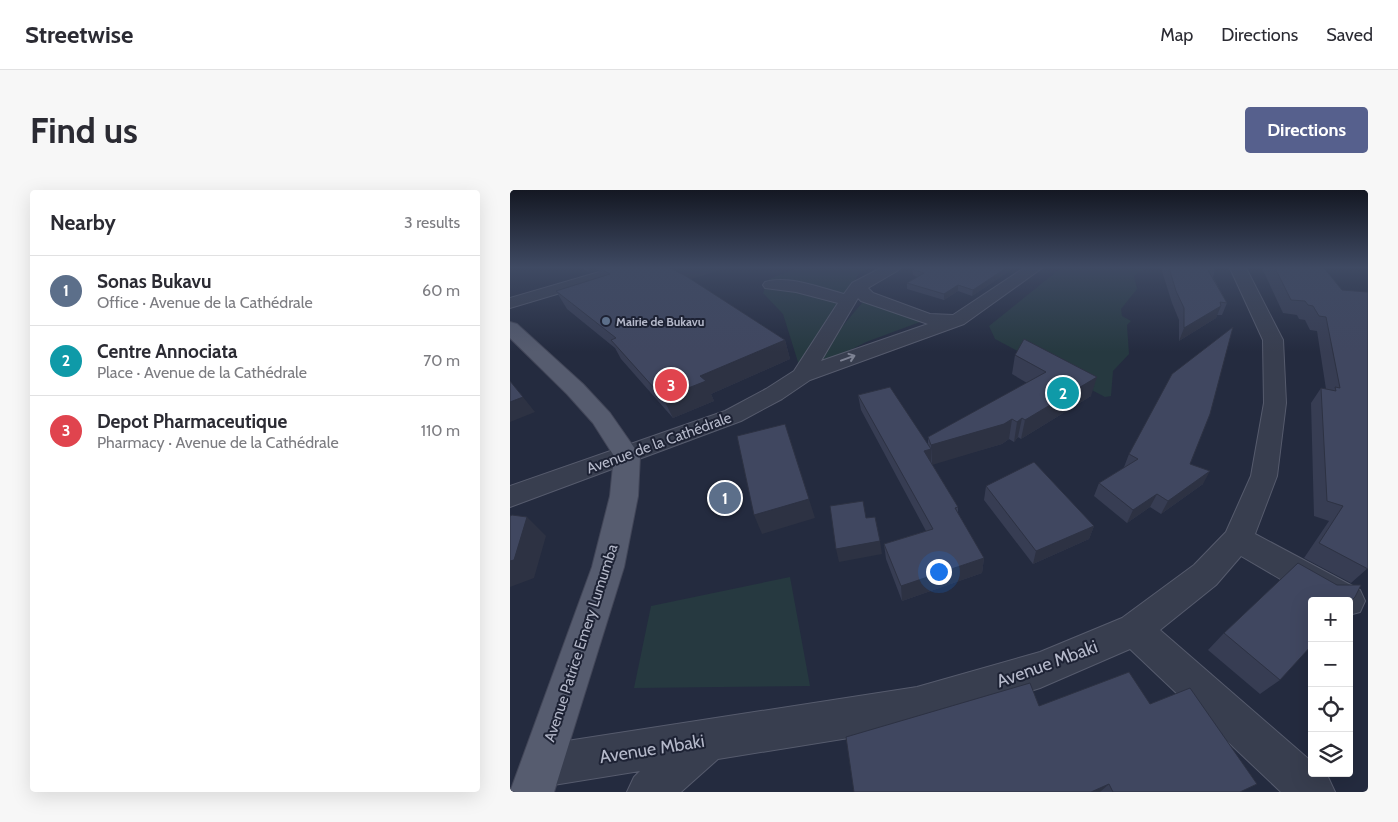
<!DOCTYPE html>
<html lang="en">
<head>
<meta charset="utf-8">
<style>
	:root { --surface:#fff; --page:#f7f7f7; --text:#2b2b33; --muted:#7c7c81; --line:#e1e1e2; --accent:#56608d }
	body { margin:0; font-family:Cabin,sans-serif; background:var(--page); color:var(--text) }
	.controls { position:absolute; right:15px; bottom:15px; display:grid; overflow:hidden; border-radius:5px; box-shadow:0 5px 20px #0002 }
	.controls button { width:45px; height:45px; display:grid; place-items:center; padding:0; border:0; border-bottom:1px solid var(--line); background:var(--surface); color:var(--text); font:25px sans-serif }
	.you { position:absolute; left:428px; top:381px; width:18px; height:18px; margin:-12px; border:4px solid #fff; border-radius:50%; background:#1a73e8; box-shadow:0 0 0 8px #1a73e833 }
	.badge { display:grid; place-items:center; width:32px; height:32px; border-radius:50%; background:var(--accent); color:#fff; font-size:16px; font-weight:700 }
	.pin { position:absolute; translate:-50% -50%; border:2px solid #fff; box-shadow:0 1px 5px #0006 }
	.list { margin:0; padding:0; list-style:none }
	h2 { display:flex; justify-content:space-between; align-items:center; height:65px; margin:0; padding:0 20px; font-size:21px }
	h2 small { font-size:16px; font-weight:400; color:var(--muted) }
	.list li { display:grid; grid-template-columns:32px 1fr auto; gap:15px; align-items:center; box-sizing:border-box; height:70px; padding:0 20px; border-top:1px solid var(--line) }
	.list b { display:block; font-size:19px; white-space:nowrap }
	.list p { margin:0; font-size:16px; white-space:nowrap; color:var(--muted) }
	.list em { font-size:16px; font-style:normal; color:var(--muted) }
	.icon { flex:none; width:28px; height:28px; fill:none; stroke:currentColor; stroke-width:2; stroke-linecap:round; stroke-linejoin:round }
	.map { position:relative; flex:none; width:858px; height:602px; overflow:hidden; border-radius:5px }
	header { display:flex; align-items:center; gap:30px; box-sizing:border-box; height:70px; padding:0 25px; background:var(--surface); border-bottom:1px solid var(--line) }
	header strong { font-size:24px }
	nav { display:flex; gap:28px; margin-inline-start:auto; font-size:18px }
	.intro { display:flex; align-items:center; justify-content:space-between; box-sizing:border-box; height:120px; padding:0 30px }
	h1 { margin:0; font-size:35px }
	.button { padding:12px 22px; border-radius:5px; background:var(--accent); color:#fff; font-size:18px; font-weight:700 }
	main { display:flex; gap:30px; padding:0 30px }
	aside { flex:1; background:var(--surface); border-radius:5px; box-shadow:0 5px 20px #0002 }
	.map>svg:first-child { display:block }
</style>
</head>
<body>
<header>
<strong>Streetwise</strong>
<nav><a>Map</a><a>Directions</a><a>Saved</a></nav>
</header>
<div class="intro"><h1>Find us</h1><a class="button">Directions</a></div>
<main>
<aside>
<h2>Nearby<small>3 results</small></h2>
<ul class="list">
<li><span class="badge" style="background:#5c6f8a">1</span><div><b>Sonas Bukavu</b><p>Office · Avenue de la Cathédrale</p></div><em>60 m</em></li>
<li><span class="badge" style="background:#0f9aa8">2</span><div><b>Centre Annociata</b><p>Place · Avenue de la Cathédrale</p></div><em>70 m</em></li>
<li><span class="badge" style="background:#e0444e">3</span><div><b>Depot Pharmaceutique</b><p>Pharmacy · Avenue de la Cathédrale</p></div><em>110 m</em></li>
</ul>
</aside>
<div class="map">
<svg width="858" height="602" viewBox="0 0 858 602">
	<rect width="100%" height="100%" fill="#242b3f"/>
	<path fill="#263940" d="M288 78H359L349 83 294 182 357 107 418 129 356 152 292 185 273 124 253 103 259 89Z
		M551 78H635L624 86 627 99 611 119 612 126 621 131 617 135 619 164 603 181 601 206 595 207 485 149 479 136Z
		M280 387 300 496 124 498 141 416Z"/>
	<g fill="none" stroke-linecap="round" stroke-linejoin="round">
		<g stroke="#565b6d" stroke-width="2">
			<path id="minor" d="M103 78H127L124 81 0 118V108Z
				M371 78H390L387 81 358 98 363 103 420 124 443 125 514 78H532L454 134 300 190 272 209 231 231 0 317V296L215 221 256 199 284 181 328 113 286 102 255 98 253 95 255 92C280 85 310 98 334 104L342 93ZM348 108 351 111 418 134 311 171Z
				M720 78H736L773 150 776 213 767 286 745 344 850 400 855 411 850 422 839 425V411H808L731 366 706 395 650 440 802 572V583H815L818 587 825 602H771L620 459 530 498 407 537 208 569 171 602H117L124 587 130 581 31 597 16 591 10 576 16 561 31 555 407 497 530 462 612 428 684 375 716 342 741 286 754 213 753 150Z"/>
		</g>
		<g stroke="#424658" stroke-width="2">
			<path id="major" d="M0 132 7 134 73 194 100 223 130 266 128 306 114 377 44 602H0L82 377 100 306 104 266 83 233 57 204 0 148Z"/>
		</g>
		<use href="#minor" fill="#383e4f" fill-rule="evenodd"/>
		<use href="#major" fill="#565c6f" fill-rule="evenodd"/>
	</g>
	<path fill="#373d53" d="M72 78H217L180 89 275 150 280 169 201 204 204 211 163 228 111 169 105 158 57 119 46 101 91 87 88 80 80 83Z
		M406 78H504L462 106 448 101 434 110 397 99V93L407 87 403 85 402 79Z
		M651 78H703L705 80 703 87 717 113 712 125H707L706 128 669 151V130L662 113Z
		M752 78H814L832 100 858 378 841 393 794 368 819 331 804 326 801 213 811 198 816 199 807 141 800 140 795 130 789 129 787 125 773 123Z
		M505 165 581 206 511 249 508 247 504 252 499 249 492 254 422 274 448 317V323L474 368 472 383 392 411 376 369 374 354 416 341 351 220 348 205 418 255V247L517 193 502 184Z
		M619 264 680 274 693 294 651 324 640 317 617 333 584 306 589 293 615 277H614Z
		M476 296 584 336 579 349 523 374 474 310Z
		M827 395 770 490 750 504 698 460 714 443Z
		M640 514 730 602H344L529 516Z"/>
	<path fill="#2d3243" d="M77 78H86L88 80 80 83Z
		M158 78H217L165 94Z
		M496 78H504L462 106 463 100Z
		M448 95V101L434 110V104Z
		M711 116 706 128 669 151 674 138Z
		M275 150 280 169 201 204 204 211 163 228 153 208 190 186Z
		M587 187 581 206 511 249 515 230Z
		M13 207 25 222 0 232V212Z
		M512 228 508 247 504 252 507 232Z
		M502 229 499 249 492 254 422 275 421 255Z
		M421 259V275L414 261Z
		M700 281 693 294 651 324 658 311Z
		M647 304 640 317 617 333 623 320Z
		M299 309 305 328 252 344 244 325Z
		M17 327 36 346 24 388 0 397V371Z
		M584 336 579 349 523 374 526 361Z
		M370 351 372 364 329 372 326 359Z
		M474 368 472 383 392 411 391 396Z
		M599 594 590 602H581Z"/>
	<path fill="#404760" stroke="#2d3243" d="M89 78H160L176 86 275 150 190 186 196 191 153 208 101 150 106 148 46 101 100 84Z
		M406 78H496L463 100 448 95 434 104 397 93 414 83 402 79Z
		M659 78H703L705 80H698L717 113 710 112 711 116 674 138V118L666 101Z
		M765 78H814L832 100 858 102V379L809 353 833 316 817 311 811 198 826 201 825 197 830 198 816 127 809 126 803 116 798 115 795 111 781 110Z
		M723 137 700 224 680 274 700 281 658 311 647 304 623 320 589 293 628 269 619 264 662 184Z
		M514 149 587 187 515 230 512 228 507 232 502 229 494 234 421 255 418 247 536 182 505 165Z
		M0 191 13 207 0 212Z
		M380 197 421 259 414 261 448 317 445 318 474 368 391 396 374 354 423 339 348 205Z
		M275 234 299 309 244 325 227 246Z
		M524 272 584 336 526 361 476 296Z
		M353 311 356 328 365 327 370 351 326 359 320 316Z
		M2 325 17 327 4 370 0 371V326Z
		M788 373 827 395H851L845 407 839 413V411H802V455L770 490 714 443Z
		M619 482 640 514 680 498 747 594 730 602H603L599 594 581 602H344L336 547 520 493 529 516Z"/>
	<defs><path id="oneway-shaft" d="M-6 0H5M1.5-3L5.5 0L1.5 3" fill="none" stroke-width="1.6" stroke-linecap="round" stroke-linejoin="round" transform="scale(1.25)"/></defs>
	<use stroke="#7d8293" href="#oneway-shaft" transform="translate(338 168) rotate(-20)"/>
	<linearGradient id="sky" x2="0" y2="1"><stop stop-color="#141823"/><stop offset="0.48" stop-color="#3f4a63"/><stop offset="1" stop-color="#3f4a63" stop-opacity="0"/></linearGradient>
	<rect width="858" height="162" fill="url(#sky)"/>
	<circle fill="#5c6f8a" stroke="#1d2234" stroke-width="2" cx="96" cy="131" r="5"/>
	<g text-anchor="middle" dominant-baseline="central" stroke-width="4" stroke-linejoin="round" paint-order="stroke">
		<g font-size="12" font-weight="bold" fill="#b5b9ca" stroke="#1d2234" text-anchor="start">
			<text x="106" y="131">Mairie de Bukavu</text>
		</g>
		<g font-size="15" fill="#b5b9ca" stroke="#1d2234">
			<text transform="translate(149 253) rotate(-20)">Avenue de la Cathédrale</text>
			<text transform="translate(71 453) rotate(-72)">Avenue Patrice Emery Lumumba</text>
		</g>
		<g font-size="18" fill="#b5b9ca" stroke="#1d2234">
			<text transform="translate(537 474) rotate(-20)">Avenue Mbaki</text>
			<text transform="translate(142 559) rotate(-9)">Avenue Mbaki</text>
		</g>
	</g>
</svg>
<div class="controls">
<button>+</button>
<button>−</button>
<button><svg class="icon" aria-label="locate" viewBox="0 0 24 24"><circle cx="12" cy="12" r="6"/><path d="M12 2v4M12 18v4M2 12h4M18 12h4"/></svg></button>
<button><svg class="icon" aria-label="layers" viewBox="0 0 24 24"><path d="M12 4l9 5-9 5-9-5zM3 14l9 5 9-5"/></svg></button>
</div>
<div class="you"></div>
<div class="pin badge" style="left:215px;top:308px;background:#5c6f8a">1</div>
<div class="pin badge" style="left:553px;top:203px;background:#0f9aa8">2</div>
<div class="pin badge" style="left:161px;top:195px;background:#e0444e">3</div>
</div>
</main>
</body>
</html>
